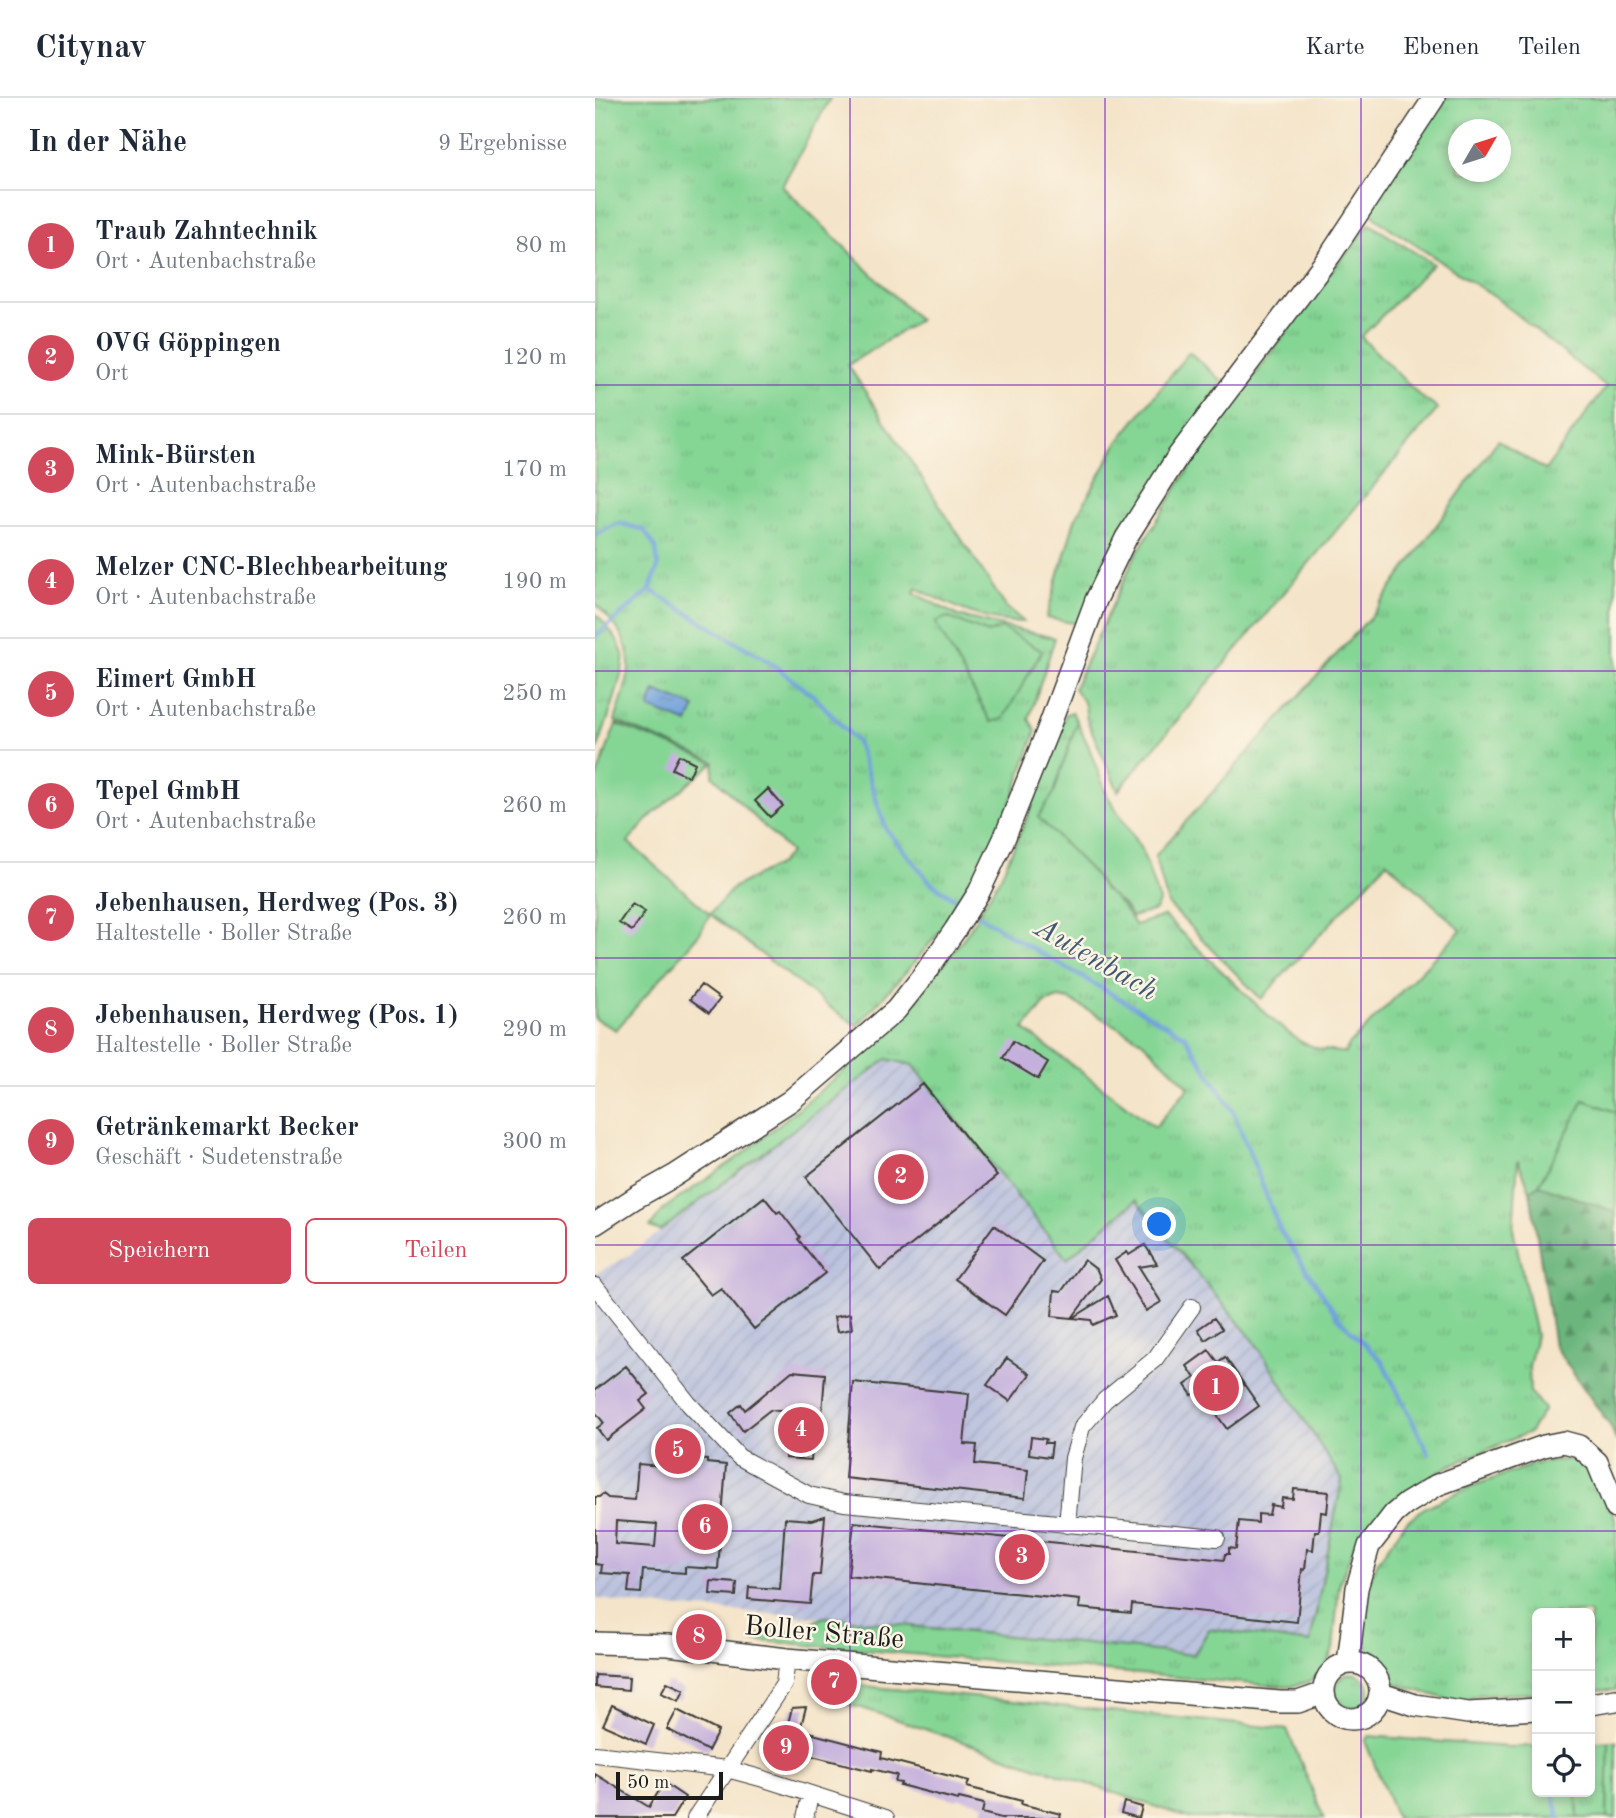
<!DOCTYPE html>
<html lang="de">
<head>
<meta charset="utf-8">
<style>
	:root { --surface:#fff; --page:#f2f2f3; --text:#1f2937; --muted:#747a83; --line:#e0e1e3; --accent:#d1495b }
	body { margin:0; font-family:"Old Standard TT",serif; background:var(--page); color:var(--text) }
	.controls { position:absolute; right:21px; bottom:21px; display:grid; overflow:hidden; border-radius:10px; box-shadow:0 4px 10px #0003 }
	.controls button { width:63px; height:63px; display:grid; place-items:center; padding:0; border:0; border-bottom:2px solid var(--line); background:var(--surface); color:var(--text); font:35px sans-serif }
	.compass { position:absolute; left:853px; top:21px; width:63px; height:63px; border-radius:50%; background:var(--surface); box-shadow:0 4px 10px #0003; rotate:51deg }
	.scale { position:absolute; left:21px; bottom:18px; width:107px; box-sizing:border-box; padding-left:7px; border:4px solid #1c1c1c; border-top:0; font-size:19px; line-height:24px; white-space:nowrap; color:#1c1c1c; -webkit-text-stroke:5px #fcf5e5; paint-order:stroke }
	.you { position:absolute; left:565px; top:1127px; width:24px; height:24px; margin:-18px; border:5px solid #fff; border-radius:50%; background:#1a73e8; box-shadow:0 0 0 10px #1a73e833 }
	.badge { display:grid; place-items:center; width:46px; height:46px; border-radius:50%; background:var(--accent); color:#fff; font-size:23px; font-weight:700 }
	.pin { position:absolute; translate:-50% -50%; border:4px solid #fff; box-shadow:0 2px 7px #0006 }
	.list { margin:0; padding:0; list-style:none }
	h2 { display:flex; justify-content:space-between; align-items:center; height:91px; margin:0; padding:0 28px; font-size:30px }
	h2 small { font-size:23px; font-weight:400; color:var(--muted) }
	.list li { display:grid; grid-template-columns:46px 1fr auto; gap:21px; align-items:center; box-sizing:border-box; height:112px; padding:0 28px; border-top:2px solid var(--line) }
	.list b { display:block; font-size:26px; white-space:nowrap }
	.list p { margin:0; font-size:23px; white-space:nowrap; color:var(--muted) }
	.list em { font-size:23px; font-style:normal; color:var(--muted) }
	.actions { display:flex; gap:14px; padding:21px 28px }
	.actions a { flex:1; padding:16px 0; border:2px solid var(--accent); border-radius:10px; text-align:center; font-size:24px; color:var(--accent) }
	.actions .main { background:var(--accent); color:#fff }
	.icon { flex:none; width:38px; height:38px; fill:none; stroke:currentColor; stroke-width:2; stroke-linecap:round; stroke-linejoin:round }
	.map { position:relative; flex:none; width:1021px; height:1720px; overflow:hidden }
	header { display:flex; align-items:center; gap:42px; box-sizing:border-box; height:98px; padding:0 35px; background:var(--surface); border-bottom:2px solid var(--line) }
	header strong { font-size:33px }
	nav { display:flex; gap:38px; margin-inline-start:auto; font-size:24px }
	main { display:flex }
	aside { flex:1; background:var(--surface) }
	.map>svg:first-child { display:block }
</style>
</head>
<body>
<header>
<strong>Citynav</strong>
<nav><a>Karte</a><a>Ebenen</a><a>Teilen</a></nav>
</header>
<main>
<aside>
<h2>In der Nähe<small>9 Ergebnisse</small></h2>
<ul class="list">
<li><span class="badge">1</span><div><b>Traub Zahntechnik</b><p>Ort · Autenbachstraße</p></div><em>80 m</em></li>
<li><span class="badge">2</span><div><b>OVG Göppingen</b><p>Ort</p></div><em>120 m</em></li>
<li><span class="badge">3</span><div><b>Mink-Bürsten</b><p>Ort · Autenbachstraße</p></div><em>170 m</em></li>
<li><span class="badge">4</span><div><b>Melzer CNC-Blechbearbeitung</b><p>Ort · Autenbachstraße</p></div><em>190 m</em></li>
<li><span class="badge">5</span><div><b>Eimert GmbH</b><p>Ort · Autenbachstraße</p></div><em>250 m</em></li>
<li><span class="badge">6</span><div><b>Tepel GmbH</b><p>Ort · Autenbachstraße</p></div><em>260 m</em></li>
<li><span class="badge">7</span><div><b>Jebenhausen, Herdweg (Pos. 3)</b><p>Haltestelle · Boller Straße</p></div><em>260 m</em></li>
<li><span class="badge">8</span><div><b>Jebenhausen, Herdweg (Pos. 1)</b><p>Haltestelle · Boller Straße</p></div><em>290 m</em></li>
<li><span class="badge">9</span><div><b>Getränkemarkt Becker</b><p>Geschäft · Sudetenstraße</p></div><em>300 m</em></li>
</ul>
<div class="actions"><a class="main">Speichern</a><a>Teilen</a></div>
</aside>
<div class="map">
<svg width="1021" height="1720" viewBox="0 0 1021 1720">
	<defs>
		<pattern id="industrial-furrows" width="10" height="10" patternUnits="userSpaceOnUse" patternTransform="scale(1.75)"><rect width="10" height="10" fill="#bcc3de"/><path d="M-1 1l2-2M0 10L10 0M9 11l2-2" fill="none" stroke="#a1a7be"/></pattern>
		<pattern id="grass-tufts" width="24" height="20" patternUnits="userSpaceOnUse" patternTransform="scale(1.75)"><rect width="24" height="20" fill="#85d595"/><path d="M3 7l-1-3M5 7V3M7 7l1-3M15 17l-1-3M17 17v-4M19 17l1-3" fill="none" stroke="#72b680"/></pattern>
		<pattern id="forest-firs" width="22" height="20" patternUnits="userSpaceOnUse" patternTransform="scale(1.75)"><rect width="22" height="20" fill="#6cb67e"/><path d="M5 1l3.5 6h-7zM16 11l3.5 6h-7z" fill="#589366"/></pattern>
		<pattern id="water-ripples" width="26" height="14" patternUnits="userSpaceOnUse" patternTransform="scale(1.75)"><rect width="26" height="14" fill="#71a1db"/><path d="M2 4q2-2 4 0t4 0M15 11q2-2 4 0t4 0" fill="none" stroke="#5c82b1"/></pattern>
	</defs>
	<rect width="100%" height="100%" fill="#fcf5e5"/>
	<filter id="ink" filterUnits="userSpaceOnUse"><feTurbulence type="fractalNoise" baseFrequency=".0143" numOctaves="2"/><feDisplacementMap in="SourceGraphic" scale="14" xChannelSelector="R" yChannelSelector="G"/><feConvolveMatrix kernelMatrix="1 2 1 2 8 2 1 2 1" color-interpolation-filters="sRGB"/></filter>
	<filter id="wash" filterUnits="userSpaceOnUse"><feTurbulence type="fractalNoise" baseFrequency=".00686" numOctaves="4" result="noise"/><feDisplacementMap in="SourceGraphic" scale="28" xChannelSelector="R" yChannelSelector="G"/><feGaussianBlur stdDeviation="1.57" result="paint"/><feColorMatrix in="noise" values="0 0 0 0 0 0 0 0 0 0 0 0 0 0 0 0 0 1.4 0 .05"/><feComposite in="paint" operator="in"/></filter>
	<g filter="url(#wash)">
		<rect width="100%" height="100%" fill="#f4e4c9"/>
		<path fill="url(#industrial-furrows)" d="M292 961 318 967 472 1161 541 1101 660 1244 747 1382 715 1545 614 1531 599 1557 523 1554 240 1520 42 1507 0 1500V1176L33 1158Z"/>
		<path fill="url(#grass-tufts)" stroke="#507858" stroke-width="2" fill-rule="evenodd" d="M0 0H235L187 88 324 222 253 267 411 509 429 524C389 525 355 507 321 490L319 495 363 518 460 540 434 621 441 633 415 708 371 801 318 866 262 928 237 911 115 816 139 789 185 766 195 754 118 678 119 664 20 623C30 588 45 564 22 530 16 521 7 513 0 505Z
			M844 0H1021V1014L989 1002 944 1087 935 1093 923 1062 918 1131 941 1237 934 1269 935 1294 949 1311 935 1334 854 1368 796 1404 775 1425 759 1447 744 1488 738 1551 729 1574 713 1584 693 1589 155 1542 159 1538 208 1529 229 1519 599 1557 614 1531 715 1545 747 1382 660 1244 541 1102 472 1161 318 967 292 961 65 1133 55 1129 70 1110 149 1055 296 934 373 834 406 778 434 715 471 616 477 614 482 624 459 695C472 722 483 750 499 775 510 795 530 806 540 827L569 818 682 926 706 944 724 951 750 955 753 948 866 832 792 764 666 901 573 806 560 758 777 517 903 342 950 372 1011 289 901 200 783 122 774 110ZM864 32H906V74H864ZM463 900 475 902 547 943 594 989 560 1029 429 931 450 905Z
			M775 126 838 166 766 239 825 298 843 311 523 693 492 622 490 607 479 590 540 458 588 380 628 320 737 172Z
			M594 254 627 283 483 526 451 520 480 422 523 344Z
			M0 515C11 527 23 540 28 556 32 572 6 639 0 658Z
			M975 1361 995 1371 1011 1397 1021 1423V1592L995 1593V1515H942V1595L883 1597 865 1605 798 1585 784 1572 774 1557 767 1532 769 1496 783 1463 811 1424 829 1410 869 1391 940 1366Z
			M740 1593a17 17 0 1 1 34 0a17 17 0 1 1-34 0Z
			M259 1587 692 1631 729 1720H594L267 1610 240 1604Z
			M1014 1643 1012 1720H983L981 1694H995V1645Z"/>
		<path fill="url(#forest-firs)" stroke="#44694d" stroke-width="2" d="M944 1087 1021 1114V1343L1016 1329 959 1248 935 1093Z"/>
		<path fill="#85d595" stroke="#507858" stroke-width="2" d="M352 519 393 535 407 530 447 553 408 621 396 624 340 524Z
			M482 624 493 647 512 697 547 753 564 803 561 812 537 819 528 807 509 791 498 775 443 719 459 695Z
			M21 626 119 664 57 717 33 744 115 816 105 835 21 932 0 921V684Z
			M989 1002 1021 1014V1114L944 1087Z
			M774 1638 912 1649 942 1648V1694H981L983 1720H801L770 1643Z
			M1014 1643H1021V1720H1012Z"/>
		<path fill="url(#water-ripples)" stroke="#465e7c" stroke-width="2" d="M60 593 100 609 93 625 54 610Z"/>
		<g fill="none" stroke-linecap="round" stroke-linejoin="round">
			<path stroke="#71a1db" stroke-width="4.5" d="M0 436 24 425 49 432 61 450 63 469 55 492 0 539
				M55 492 137 542 172 562 221 600 262 644 291 731 336 785 368 806
				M378 813 414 837 590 938 638 1013 685 1132 744 1221 787 1263 834 1356
				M958 1694 964 1720"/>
		</g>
		<g id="blocks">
			<path fill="#c5b0dd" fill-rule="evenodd" d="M84 657 100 665 94 679 77 671Z
				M173 691 188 708 175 719 160 703Z
				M37 806 50 814 37 833 24 825Z
				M106 887 125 901 114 915 95 901Z
				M418 943 453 964 443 981 408 960Z
				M328 986 402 1078 285 1172 211 1079Z
				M169 1099 182 1115 185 1113 205 1139 203 1141 230 1175 159 1231 126 1190 116 1197 88 1163Z
				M399 1127 448 1163 410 1217 360 1181Z
				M550 1147 562 1166 544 1169 566 1204 551 1213 520 1162 532 1154 534 1157Z
				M489 1162 502 1172 506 1181 477 1220 457 1218 459 1193 466 1194Z
				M513 1198 521 1217 498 1227 496 1222 478 1220Z
				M255 1216 257 1231 242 1234 239 1219Z
				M619 1220 627 1231 610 1242 603 1231Z
				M614 1252 623 1264 630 1259 664 1308 632 1331 604 1292 597 1297 590 1287 600 1280 592 1268Z
				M412 1260 435 1276 415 1303 392 1287Z
				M31 1268 54 1296 45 1303 51 1311 11 1342 2 1330 9 1325 0 1314V1292Z
				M197 1273 230 1276 227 1316H221L216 1362 190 1360 194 1314 175 1312 148 1333 135 1315 146 1306 150 1312Z
				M258 1284 374 1296 369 1346 382 1347 380 1366 433 1372 430 1400 250 1380Z
				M436 1339 451 1341 450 1345H457L455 1359 434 1356Z
				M68 1342 100 1344 99 1361 112 1362V1365L131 1367 123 1471 90 1469V1475L48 1472 46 1495 33 1494 35 1477 6 1475 7 1467 0 1466V1399H4L8 1396 13 1400 40 1402 43 1366 66 1368ZM21 1423 62 1426 60 1449 20 1446Z
				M699 1391 734 1394 732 1415 726 1414 724 1433H720L718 1452 712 1451 710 1472 707 1471 702 1524 537 1506 536 1515 484 1510 485 1502 253 1478 259 1424 629 1462 630 1456H634V1450L641 1451 644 1423 663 1425V1416L674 1417 676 1407 686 1409 687 1400 698 1401Z
				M230 1418 225 1477H218L215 1506 153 1501 154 1489 185 1491 190 1420 217 1422Z
				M116 1483 142 1485 141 1498 115 1496Z
				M0 1577 34 1579 33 1592 0 1589Z
				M72 1584 89 1592 84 1603 66 1595Z
				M17 1607 59 1627 51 1646 8 1627Z
				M211 1609 205 1632 219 1635 218 1636 287 1654 286 1660 374 1683 372 1689 427 1703 426 1706 466 1716 465 1720H406L387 1715 389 1706 364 1700 363 1702 305 1687 306 1685 300 1684 302 1677 277 1671V1673L213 1657 212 1660 207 1659V1661L185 1656 197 1610Z
				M82 1612 123 1633 113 1653 72 1631Z
				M0 1676 54 1709 69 1685 90 1699 77 1720H0Z
				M529 1704 547 1709 544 1720 526 1715Z"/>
		</g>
	</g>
	<g filter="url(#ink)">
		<use href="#blocks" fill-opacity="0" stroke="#3c3a36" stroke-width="2"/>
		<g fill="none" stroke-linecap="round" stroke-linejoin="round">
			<g stroke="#3c3a36" stroke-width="18">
				<path id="street" d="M0 1188 94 1306 144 1359 214 1397 249 1405 622 1440
					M472 1427 478 1360 487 1329 510 1302 560 1261 597 1209
					M0 1656 132 1671 169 1681 291 1720
					M100 1720 189 1586 192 1561
					M210 1720 215 1697"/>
			</g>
			<g stroke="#3c3a36" stroke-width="24">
				<path id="secondary" d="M0 1126 40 1100 79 1078 195 1003 301 912 328 878 360 832 384 794 409 741 452 634 501 502 531 440 583 358 736 156 839 0
					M0 1545 73 1547 192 1561 685 1604H703L729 1595
					M729 1593a28 28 0 1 1 56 0a28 28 0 1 1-56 0Z
					M753 1565 762 1490 774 1448 799 1416 811 1406 842 1387 949 1348 969 1344 984 1348 1002 1364 1021 1410
					M786 1596 820 1607 873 1615 942 1611
					M995 1606 1021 1602"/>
			</g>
			<use href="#street" stroke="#fff" stroke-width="16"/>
			<use href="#secondary" stroke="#fff" stroke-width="21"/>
		</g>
	</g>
	<path fill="none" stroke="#7b2cbf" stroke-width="2" stroke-opacity="0.55" d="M255 0V1720M510 0V1720M766 0V1720M0 287H1021M0 573H1021M0 860H1021M0 1147H1021M0 1433H1021"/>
	<g text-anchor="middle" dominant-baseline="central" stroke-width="5" stroke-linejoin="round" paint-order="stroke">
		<g font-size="28" fill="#1c1c1c" stroke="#fcf5e5">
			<text transform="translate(229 1536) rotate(5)">Boller Straße</text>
		</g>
		<g font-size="30" font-style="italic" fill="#425872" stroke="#fcf5e5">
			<text transform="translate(501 862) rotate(30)">Autenbach</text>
		</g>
	</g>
</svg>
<div class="controls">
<button>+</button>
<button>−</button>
<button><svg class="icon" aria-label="locate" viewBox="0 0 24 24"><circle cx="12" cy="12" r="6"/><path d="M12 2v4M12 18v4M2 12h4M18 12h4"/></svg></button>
</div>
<svg class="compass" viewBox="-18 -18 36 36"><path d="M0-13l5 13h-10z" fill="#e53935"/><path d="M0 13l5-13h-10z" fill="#747a83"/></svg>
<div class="scale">50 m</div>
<div class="you"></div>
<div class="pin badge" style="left:621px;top:1290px">1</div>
<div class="pin badge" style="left:306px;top:1079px">2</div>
<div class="pin badge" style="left:427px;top:1459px">3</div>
<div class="pin badge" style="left:206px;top:1332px">4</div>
<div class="pin badge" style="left:83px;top:1353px">5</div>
<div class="pin badge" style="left:110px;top:1429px">6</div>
<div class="pin badge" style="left:239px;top:1584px">7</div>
<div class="pin badge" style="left:104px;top:1539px">8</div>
<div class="pin badge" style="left:191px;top:1650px">9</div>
</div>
</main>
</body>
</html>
